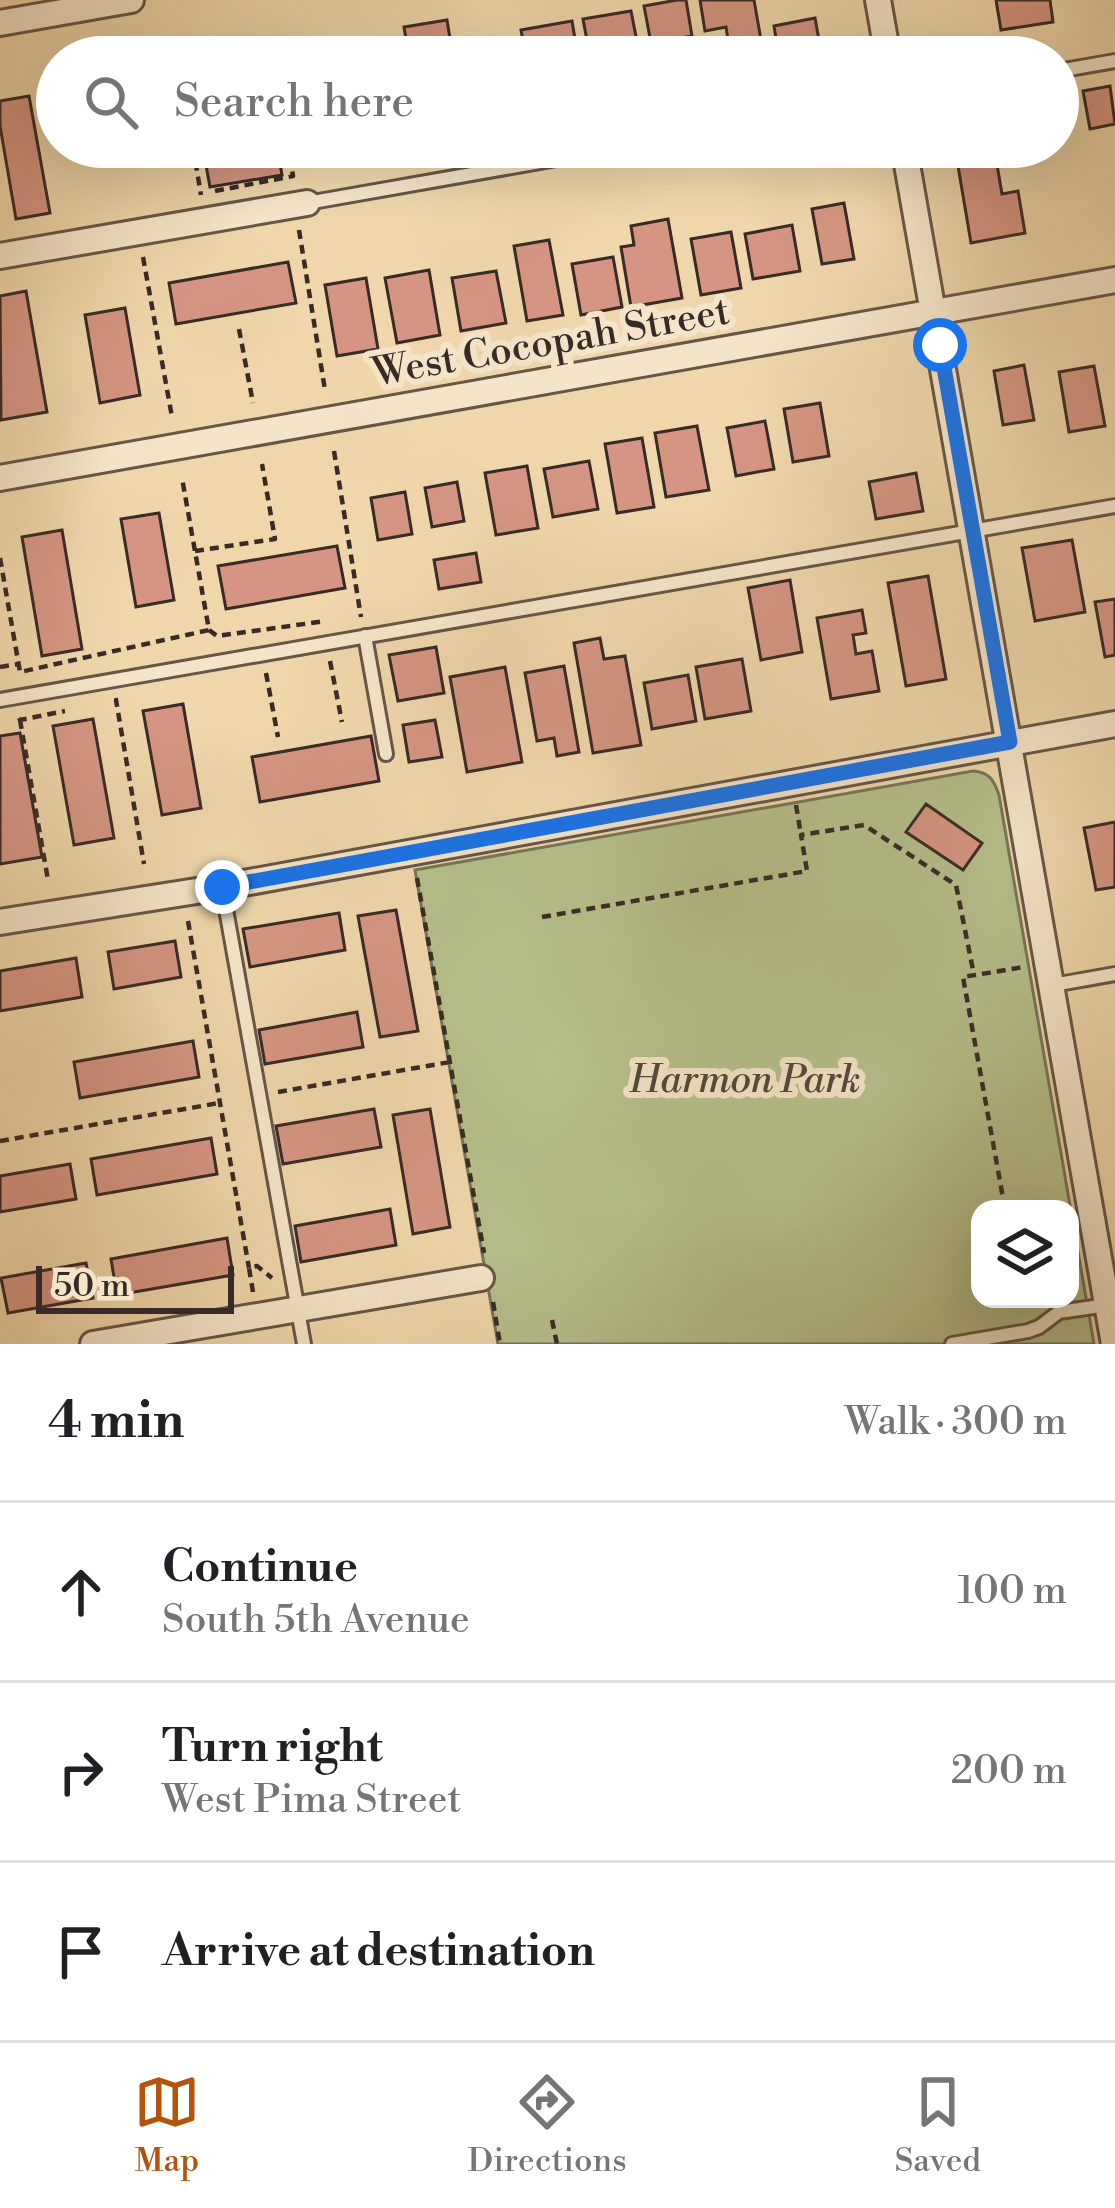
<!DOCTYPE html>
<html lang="en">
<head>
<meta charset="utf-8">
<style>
	:root { --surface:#fff; --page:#f6f6f6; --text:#202124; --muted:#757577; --line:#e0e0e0; --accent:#b45309 }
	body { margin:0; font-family:"Libre Bodoni",serif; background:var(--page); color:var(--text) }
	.controls { position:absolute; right:36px; bottom:36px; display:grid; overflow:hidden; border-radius:24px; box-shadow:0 12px 48px #0002 }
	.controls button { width:108px; height:108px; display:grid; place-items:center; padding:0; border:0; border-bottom:3px solid var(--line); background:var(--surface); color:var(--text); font:60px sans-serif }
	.scale { position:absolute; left:36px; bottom:30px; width:198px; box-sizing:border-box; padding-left:12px; border:6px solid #382b26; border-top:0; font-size:33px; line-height:42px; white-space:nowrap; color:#382b26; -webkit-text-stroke:9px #f5e5c8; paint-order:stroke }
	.stop { position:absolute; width:36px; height:36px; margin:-27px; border:9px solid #1a73e8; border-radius:50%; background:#fff }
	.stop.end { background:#1a73e8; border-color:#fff; box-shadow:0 3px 12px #0008 }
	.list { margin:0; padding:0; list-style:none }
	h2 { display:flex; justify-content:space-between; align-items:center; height:156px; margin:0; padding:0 48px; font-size:51px }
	h2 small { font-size:39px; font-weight:400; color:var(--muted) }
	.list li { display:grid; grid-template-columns:78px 1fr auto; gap:36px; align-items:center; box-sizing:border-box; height:180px; padding:0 48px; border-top:3px solid var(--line) }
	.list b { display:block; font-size:45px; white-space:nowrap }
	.list p { margin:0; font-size:39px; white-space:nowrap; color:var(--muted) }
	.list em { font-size:39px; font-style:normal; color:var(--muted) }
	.icon { flex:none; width:66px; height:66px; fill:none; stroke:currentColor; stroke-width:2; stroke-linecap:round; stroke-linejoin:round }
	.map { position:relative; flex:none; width:1115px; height:1344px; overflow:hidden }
	.search { position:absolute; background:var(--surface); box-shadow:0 12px 48px #0002; left:36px; right:36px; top:36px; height:132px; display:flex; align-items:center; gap:30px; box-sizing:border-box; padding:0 42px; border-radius:66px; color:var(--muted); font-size:45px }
	.sheet { height:696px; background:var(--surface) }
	nav { display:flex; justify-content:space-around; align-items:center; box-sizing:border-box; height:168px; border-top:3px solid var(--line); background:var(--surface); font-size:33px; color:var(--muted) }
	nav a { display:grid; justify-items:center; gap:6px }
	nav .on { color:var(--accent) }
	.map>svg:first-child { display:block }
</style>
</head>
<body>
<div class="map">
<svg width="1115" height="1344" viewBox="0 0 1115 1344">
	<rect width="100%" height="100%" fill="#efd7ab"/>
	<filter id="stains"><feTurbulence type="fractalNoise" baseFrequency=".00167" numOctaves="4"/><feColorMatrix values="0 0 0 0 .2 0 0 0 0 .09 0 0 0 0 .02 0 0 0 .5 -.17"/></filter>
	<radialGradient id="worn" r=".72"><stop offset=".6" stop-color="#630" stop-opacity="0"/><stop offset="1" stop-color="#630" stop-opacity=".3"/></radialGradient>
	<path fill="#b6bf8b" stroke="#777558" stroke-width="3" fill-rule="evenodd" d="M973 771C990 772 994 781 999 795L1094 1344H498L415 870ZM980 1209H1070V1299H980Z"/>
	<path fill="#d59582" stroke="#382b26" stroke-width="3" d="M677 0H686L692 36 651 43 644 6Z
		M700 0H754L761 40 729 46 726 27 705 31Z
		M996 0H1050L1053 22 1001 30Z
		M631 11 640 57H590L583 19Z
		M815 18 822 57H779L774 26Z
		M447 20 453 57H409L404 27Z
		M572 21 578 57H526L521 30Z
		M1110 86 1115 124 1090 129 1083 91Z
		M29 96 50 213 16 219 0 126V101Z
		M215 147H277L282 175 210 187 203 149Z
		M425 147H534L428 165Z
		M995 153 1002 194 1018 191 1025 233 971 243 957 160Z
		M844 203 854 259 822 264 812 209Z
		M668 219 682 298 631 307 621 247 634 245 631 226Z
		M792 225 800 271 753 279 745 234Z
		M731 232 741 288 701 295 691 239Z
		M549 240 563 315 527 321 514 246Z
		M613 257 622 307 581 315 572 264Z
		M288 262 296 303 176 324 169 283Z
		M429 270 440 335 397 343 385 278Z
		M496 271 506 323 461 331 452 278Z
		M366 278 378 349 337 356 325 285Z
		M26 291 47 412 1 420 0 296Z
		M125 308 140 395 100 403 85 315Z
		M1024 365 1034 420 1003 425 994 371Z
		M1094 366 1105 426 1069 432 1059 372Z
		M820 403 829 456 793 462 784 409Z
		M765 421 774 469 736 476 727 428Z
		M697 426 709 490 666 497 655 433Z
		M642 438 654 507 617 513 605 444Z
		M589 461 598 509 553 517 544 469Z
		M527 466 538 528 496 535 485 473Z
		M916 473 923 511 876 519 869 482Z
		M457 482 464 521 432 527 425 488Z
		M405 492 412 534 378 540 371 498Z
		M159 513 174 600 136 607 121 519Z
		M62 530 82 649 42 656 22 537Z
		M1072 540 1085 612 1035 621 1022 548Z
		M337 546 345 588 226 609 218 566Z
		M476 553 481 582 439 589 434 560Z
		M928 576 946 679 906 686 888 583Z
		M790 580 802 652 761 660 748 588Z
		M1115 599V655L1105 657 1095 602Z
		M862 610 866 633 853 635 856 654 872 651 879 691 831 699 817 618Z
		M600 638 604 659 625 656 641 745 593 753 574 643Z
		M436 647 444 693 398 701 389 655Z
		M742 659 751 711 705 719 696 667Z
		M564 666 579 752 557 756 554 738 537 741 525 673Z
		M505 667 522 762 467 772 450 677Z
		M688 675 696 721 652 729 644 683Z
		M183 704 201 808 162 815 143 711Z
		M93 719 114 838 74 845 53 726Z
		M435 720 442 757 409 762 403 725Z
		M20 733 42 857 0 864V736Z
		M371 736 379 781 260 802 252 757Z
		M926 804 982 843 963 870 906 832Z
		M1115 822V887L1096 890 1084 828Z
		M396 910 418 1031 380 1037 358 916Z
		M339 913 345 950 250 967 243 929Z
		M175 941 181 977 114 989 108 952Z
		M76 958 82 997 0 1011V971Z
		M357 1012 363 1047 265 1064 259 1030Z
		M193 1041 199 1077 80 1098 74 1062Z
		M374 1109 381 1147 283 1164 276 1126Z
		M430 1109 450 1227 413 1234 393 1115Z
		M211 1138 217 1174 97 1195 91 1159Z
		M70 1164 76 1199 0 1212V1176Z
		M390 1209 396 1245 301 1262 295 1226Z
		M227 1238 233 1275 117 1295 111 1259Z
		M86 1263 93 1298 8 1313 1 1278Z"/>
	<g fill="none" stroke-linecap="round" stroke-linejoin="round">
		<g stroke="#665647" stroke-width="18">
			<path id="lane" d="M1058 71 1115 61
				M307 203 625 147
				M365 636 386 754
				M0 700 1115 506
				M222 887 304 1344
				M1053 985 1115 974
				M952 1344 1028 1331 1039 1327 1059 1312 1107 1305"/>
		</g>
		<g stroke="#665647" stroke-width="30">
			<path id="street" d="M878 0 888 57
				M0 23 131 0
				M904 147 1114 1344
				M0 256 307 203
				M0 478 1115 280
				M0 922 222 887 1115 724
				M93 1344 481 1278"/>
		</g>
		<path stroke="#382b26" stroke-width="4.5" stroke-dasharray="9 6" stroke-linecap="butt" d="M193 147 201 195
			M215 191 293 176 288 147
			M299 230 325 390
			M143 257 172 417
			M239 329 253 403
			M334 451 361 617
			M195 551 275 539 262 464
			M0 558 20 672 209 630 182 478
			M209 630 217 636 326 621
			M330 661 342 722
			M0 667 18 664
			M266 673 278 737
			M118 700H116L144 864
			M19 718 20 720 65 711
			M20 720 48 880
			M796 805 801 835
			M417 878 484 1253
			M542 917 807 871 801 835 864 825 956 885 974 975
			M188 921 249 1268
			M278 1092 450 1062
			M0 1141 219 1103
			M1005 1209 963 977 1024 967
			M253 1292 249 1268 257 1266 272 1278
			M493 1302 500 1344
			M552 1320 557 1344"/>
		<use href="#lane" stroke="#f5e5c8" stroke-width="12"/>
		<use href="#street" stroke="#f5e5c8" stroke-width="24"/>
	</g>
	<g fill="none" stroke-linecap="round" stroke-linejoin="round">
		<path stroke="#1a73e8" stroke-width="15" d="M222 887 1010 742 940 345"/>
	</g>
	<g text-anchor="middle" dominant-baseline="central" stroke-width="12" stroke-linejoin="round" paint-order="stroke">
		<g font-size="39" fill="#382b26" stroke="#f5e5c8">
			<text transform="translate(551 343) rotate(-10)">West Cocopah Street</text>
		</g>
		<g font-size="39" font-style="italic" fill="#51493a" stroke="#f5e5c8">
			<text x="745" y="1080">Harmon Park</text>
		</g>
	</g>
	<rect width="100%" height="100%" filter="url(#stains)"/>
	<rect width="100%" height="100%" fill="url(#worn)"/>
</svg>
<div class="controls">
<button><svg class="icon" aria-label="layers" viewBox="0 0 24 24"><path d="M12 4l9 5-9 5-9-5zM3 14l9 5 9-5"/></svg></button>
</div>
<div class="scale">50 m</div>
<div class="stop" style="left:940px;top:345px"></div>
<div class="stop end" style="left:222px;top:887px"></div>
<div class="search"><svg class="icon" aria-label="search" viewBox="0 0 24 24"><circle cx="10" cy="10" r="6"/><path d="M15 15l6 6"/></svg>Search here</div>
</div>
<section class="sheet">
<h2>4 min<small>Walk · 300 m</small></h2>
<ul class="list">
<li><svg class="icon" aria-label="ahead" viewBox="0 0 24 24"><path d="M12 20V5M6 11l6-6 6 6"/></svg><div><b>Continue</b><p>South 5th Avenue</p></div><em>100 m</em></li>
<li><svg class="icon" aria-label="right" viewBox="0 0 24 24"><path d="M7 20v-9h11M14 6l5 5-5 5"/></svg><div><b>Turn right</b><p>West Pima Street</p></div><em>200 m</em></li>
<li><svg class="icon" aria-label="arrive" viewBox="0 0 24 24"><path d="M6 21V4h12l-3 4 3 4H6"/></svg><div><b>Arrive at destination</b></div></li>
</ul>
</section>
<nav>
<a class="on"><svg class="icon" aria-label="map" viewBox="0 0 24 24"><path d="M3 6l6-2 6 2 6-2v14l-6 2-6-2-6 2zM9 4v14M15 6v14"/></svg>Map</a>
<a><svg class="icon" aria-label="directions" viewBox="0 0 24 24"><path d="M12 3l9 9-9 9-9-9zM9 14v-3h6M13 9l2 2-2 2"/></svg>Directions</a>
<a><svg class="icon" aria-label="saved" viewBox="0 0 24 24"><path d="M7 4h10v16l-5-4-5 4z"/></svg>Saved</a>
</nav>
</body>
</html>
